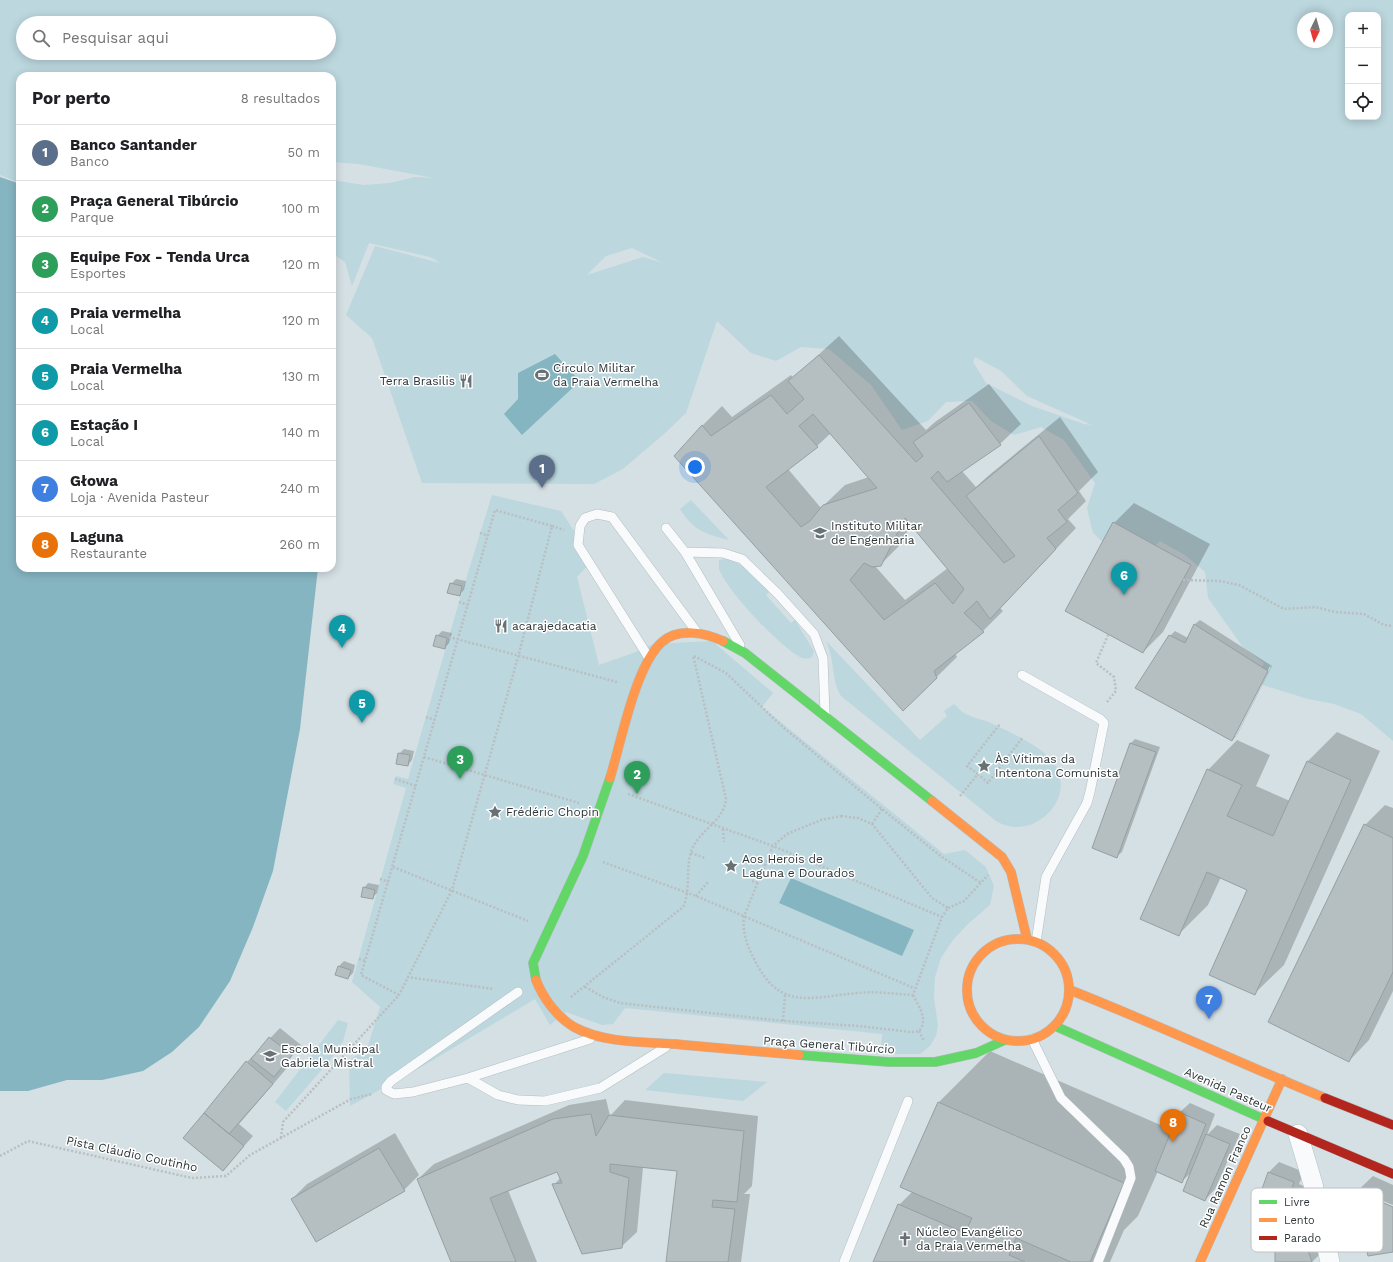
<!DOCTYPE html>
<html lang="pt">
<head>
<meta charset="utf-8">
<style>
	:root { --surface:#fff; --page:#f2f2f2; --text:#202124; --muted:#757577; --line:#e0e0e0; --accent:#7c3aed }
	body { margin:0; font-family:"Work Sans",sans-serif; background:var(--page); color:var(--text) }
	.controls { position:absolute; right:12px; top:12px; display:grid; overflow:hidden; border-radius:8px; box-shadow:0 2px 10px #0003 }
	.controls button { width:36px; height:36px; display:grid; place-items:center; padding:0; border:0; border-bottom:1px solid var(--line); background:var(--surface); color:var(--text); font:20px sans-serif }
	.compass { position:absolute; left:1297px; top:12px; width:36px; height:36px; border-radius:50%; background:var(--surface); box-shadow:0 2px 10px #0003; rotate:185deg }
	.you { position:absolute; left:695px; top:467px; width:14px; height:14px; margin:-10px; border:3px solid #fff; border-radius:50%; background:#1a73e8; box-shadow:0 0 0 6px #1a73e833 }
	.badge { display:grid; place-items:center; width:26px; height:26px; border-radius:50%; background:var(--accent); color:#fff; font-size:13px; font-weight:700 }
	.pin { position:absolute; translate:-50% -33px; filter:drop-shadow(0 1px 2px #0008) }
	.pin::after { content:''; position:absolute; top:21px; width:14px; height:12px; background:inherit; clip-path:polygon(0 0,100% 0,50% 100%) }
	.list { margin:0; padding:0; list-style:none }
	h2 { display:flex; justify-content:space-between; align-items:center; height:52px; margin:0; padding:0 16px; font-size:17px }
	h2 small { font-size:13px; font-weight:400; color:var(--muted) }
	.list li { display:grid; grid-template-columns:26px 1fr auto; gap:12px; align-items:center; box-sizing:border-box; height:56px; padding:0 16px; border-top:1px solid var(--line) }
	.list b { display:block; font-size:15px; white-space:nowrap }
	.list p { margin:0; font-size:13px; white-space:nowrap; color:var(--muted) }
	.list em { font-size:13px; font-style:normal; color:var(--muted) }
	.icon { flex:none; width:22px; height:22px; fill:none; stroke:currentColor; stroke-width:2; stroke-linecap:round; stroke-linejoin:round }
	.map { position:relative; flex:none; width:1393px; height:1262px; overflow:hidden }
	.search { position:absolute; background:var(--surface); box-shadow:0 2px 10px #0003; left:16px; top:16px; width:320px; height:44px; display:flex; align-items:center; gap:10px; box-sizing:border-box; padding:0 14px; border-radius:22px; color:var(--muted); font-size:15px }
	.panel { position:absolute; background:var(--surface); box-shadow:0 2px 10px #0003; left:16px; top:72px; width:320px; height:500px; border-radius:12px }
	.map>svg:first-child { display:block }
</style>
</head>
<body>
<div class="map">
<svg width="1393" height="1262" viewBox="0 0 1393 1262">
	<rect width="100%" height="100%" fill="#d5e0e4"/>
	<path fill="#bcd7de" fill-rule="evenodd" d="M0 0H1393V741L1361 714 1334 704 1308 699 1256 683 1264 663 1242 646 1208 598 1205 572 1185 555 1160 541 1139 559 1114 553 1093 533 1087 508 1095 483 1064 440 1041 427 1014 435 991 421 972 401 946 402 928 421 902 430 871 385 829 349 801 347 776 361 751 353 717 321 686 413 664 434 623 469 594 484 422 483 372 338 346 315 375 246 440 263 430 257 369 243 352 286 345 262 332 253V180L364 185 390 183 415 177 434 178 359 164 332 162V76H20V183L0 175ZM1348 15H1378V117H1348ZM1303 18H1327V42H1303ZM23 23H329V53H23ZM632 248 663 263 643 257 587 275 606 256ZM975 357 1001 371 1027 396 1092 425 1084 424 1032 406 986 383 973 362Z
		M492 495 561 511 593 560 577 577 599 665 636 652 653 644 712 641 773 693 762 707 944 854 965 850 986 867 994 886 990 905 968 924 953 940 941 958 935 977 934 997 938 1026 936 1036 930 1046 920 1054H890L881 1050 882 1034 625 1008 613 1024 602 1025 566 1012 550 1025 535 999 418 1069 350 1106 349 1060 367 1049 380 1007 352 982 406 788 393 784 396 776 408 779 459 602Z
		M691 500 729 540C705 534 694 531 680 509Z
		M724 559C743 561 756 578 770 591L766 595 791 623 795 620 814 651 812 657C808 659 805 659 800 657 781 648 726 590 719 569 719 566 719 563 719 560Z
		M826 641 920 740 947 716 944 711 954 704C958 707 961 712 966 714 973 718 981 719 989 722 1007 731 1045 747 1055 765 1077 800 1032 843 996 821L841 696C831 680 835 659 826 641Z
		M338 1020 348 1023 343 1041 330 1060 286 1111 275 1102Z
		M664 1073 767 1082 743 1101 645 1090Z"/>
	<path fill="#86b5c2" d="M0 177 20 184V568H318L300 729 273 871 253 927 230 981 199 1027 172 1052 143 1071 102 1080H67L28 1091H0Z
		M555 354 580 381 522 435 504 414 518 399V373Z
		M791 878 914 930 902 956 779 903Z"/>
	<path fill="#0003" fill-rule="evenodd" d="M839 336 926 430 935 422 989 384 1021 424 1000 444 962 471 976 487 988 476 1060 417 1098 472 1079 491 1086 501 1068 519 1076 528 1000 608 1003 611 983 631 955 653 957 657 904 709 702 426 722 406 732 417 791 375 793 378ZM831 433 869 477 845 485 821 508 788 469 817 446ZM911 524 948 568 905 600 875 566 880 565 901 544Z
		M1134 503 1210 544 1163 632 1143 652 1114 523Z
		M456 579 466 581 464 590 459 595 451 584Z
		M1200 620 1272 666 1237 735 1232 740 1170 636 1175 631 1188 638 1195 624ZM1270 666 1271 667 1236 736H1234Z
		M442 631 452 633 449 643 445 648 437 636Z
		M1337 732 1380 751 1284 965 1254 994 1249 889 1221 877 1208 905 1178 935 1208 770 1237 740 1270 755 1256 786 1290 801 1308 761Z
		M1135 739 1160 747 1122 852 1117 856 1131 743Z
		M404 749 414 751 412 760 408 765 399 754Z
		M1385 805 1393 808V991L1369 1040 1349 1061 1365 825Z
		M368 883 379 885 377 893 372 898 364 888Z
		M344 961 355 965 353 973 348 978 337 974 339 966Z
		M280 1028 301 1045 284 1066 287 1068 239 1124 253 1136 223 1170 205 1114 247 1062Z
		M990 1051 1172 1130 1179 1113 1190 1103 1215 1114 1207 1135 1217 1125 1240 1134 1215 1189 1205 1200 1192 1172 1182 1181 1158 1171 1138 1216 1124 1230 1110 1262H874L899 1205 913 1191 902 1186 939 1102Z
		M606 1099 610 1116 625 1100 758 1116 752 1186 744 1194H750L741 1262H667L678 1170 643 1167 637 1232 621 1247 554 1185 561 1177 558 1171 508 1190 537 1262H452L418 1179 434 1164 569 1105Z
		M395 1133 419 1175 404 1190 292 1199 307 1184Z
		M1279 1162 1304 1172 1299 1184 1314 1191 1310 1203 1300 1213 1285 1206 1274 1218 1256 1209 1269 1172Z
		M1373 1176 1393 1185V1205L1373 1197V1199L1393 1207V1251L1354 1194Z
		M1313 1227 1322 1252 1312 1262H1276V1244L1287 1233Z"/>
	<path fill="#b5bec1" stroke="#969fa1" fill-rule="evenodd" d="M819 355 916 462 923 456 913 442 969 403 1001 445 947 482 938 471 931 478 1004 563 1015 556 966 496 1039 436 1078 493 1058 510 1067 522 1047 538 1056 549 990 619 977 601 964 613 984 632 934 671 937 678 903 711 674 456 702 425 711 436 771 395 787 414 804 399 788 381ZM813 414 877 488 823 505 810 521 801 527 766 487 818 447 799 426ZM905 518 964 589 953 604 935 583 884 620 850 580 864 563 872 567 881 566Z
		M1113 522 1191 565 1143 653 1065 611Z
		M450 583 462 586 460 596 447 593Z
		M1194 624 1268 671 1232 741 1135 688 1169 635 1185 643Z
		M436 635 447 638 445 649 433 646Z
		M1130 743 1156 752 1117 858 1092 848Z
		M398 753 410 755 408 766 396 764Z
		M1307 761 1351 780 1255 995 1209 975 1247 890 1207 872 1179 936 1140 919 1207 769 1242 785 1227 816 1273 836Z
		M1364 824 1393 838V972L1349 1062 1268 1022Z
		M363 887 375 890 373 899 361 897Z
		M338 966 351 970 348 979 335 975Z
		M269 1037 292 1055 274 1077 251 1059Z
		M246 1061 273 1084 229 1134 204 1113Z
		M938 1102 1124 1183 1090 1262H1071L1016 1238 1009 1255 1025 1262H873L898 1204 965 1233 972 1218 900 1187Z
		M1179 1112 1206 1124 1182 1183 1155 1171Z
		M204 1113 244 1146 223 1171 183 1138Z
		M591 1114 596 1136 609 1115 744 1131 737 1202 713 1200 712 1207 735 1209 728 1262H666L677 1171 610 1164V1172L629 1178 622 1248 582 1254 552 1184 562 1183 557 1172 490 1198 516 1262H451L417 1179 553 1119Z
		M1206 1134 1230 1144 1205 1201 1183 1191Z
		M379 1148 405 1191 316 1242 291 1199Z
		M1268 1172 1294 1182 1290 1194 1305 1201 1300 1214 1279 1205 1275 1219 1255 1209Z
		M1357 1191 1393 1207V1252L1368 1256 1353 1193Z
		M1303 1236 1312 1262H1275V1243Z"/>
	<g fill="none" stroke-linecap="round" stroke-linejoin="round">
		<g stroke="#b4bdc0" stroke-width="10">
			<path id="lane" d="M666 528 685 552 740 645
				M685 552 723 553 742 559 778 594 814 634 823 658 825 714
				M649 658 578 545 580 526 585 518 597 514 612 517 696 631
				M1022 675 1100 719 1104 723 1090 792 1087 803 1046 877 1036 942
				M518 992 391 1081 386 1087V1090L394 1094 413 1092 468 1078 590 1039
				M1032 1039 1061 1098 1124 1159 1129 1167 1131 1178 1098 1262
				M468 1078 498 1095 518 1100 545 1101 600 1088 666 1047
				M844 1262 908 1101"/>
		</g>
		<g stroke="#b4bdc0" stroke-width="20">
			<path id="street" d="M1298 1134 1313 1184 1330 1262"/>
		</g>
		<g stroke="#b4bdc0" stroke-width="10">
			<path id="fast" d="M723 641 745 653 932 801
				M536 980 533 963 583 856 610 778
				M1055 1026 1268 1121
				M799 1055 889 1062H935L976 1053 1005 1040"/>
		</g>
		<g stroke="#b4bdc0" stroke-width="10">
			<path id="slow" d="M610 778C621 743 635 666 662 642 679 627 705 633 723 641
				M932 801 1002 857 1011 872 1027 939
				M967 990a51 51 0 1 1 102 0a51 51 0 1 1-102 0Z
				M536 980C543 998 557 1017 574 1027 603 1043 642 1042 675 1044 716 1048 757 1051 799 1055
				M1070 990C1156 1024 1240 1063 1325 1098
				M1200 1262 1282 1079"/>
		</g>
		<g stroke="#b4bdc0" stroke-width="10">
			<path id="jam" d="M1325 1098 1393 1125
				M1268 1121 1393 1174"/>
		</g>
		<path stroke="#babec0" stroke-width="2.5" stroke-dasharray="2 2" stroke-linecap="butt" d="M552 526 564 530
			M480 533 488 536
			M1183 580 1220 581 1239 585 1284 609 1315 607 1335 612 1364 614 1384 625 1393 626
			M459 602 468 605
			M449 637 617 682
			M694 656 726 673 784 728 882 809 942 857 981 883
			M1107 702 1116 691 1114 677 1096 663 1108 635
			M426 717 435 720
			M424 757 579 803
			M978 774 967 766 1000 724
			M395 779 416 786
			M628 794 773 846 942 917
			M960 796 978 774 988 783 1023 737
			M841 816 858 818 872 824 932 898 948 908 942 917 913 995C895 994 876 991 858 993 810 997 780 1012 754 959 747 945 742 932 744 916L773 846 787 834 821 820Z
			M872 824 882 809
			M723 829 724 842
			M691 853 705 858
			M603 862 696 896 914 988
			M393 867 528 921
			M380 879 389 882
			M752 881 758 883
			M696 896 708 882
			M948 908 964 901 988 875
			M359 959 366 961
			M407 977 494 989
			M585 987 603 997 620 1003 783 1021 859 1026 911 1032 919 1031C929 1020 918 1005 913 995
			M571 997 683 907C692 888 684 866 693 847 702 829 724 820 726 799L693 655
			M783 1021 785 995
			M919 1031 924 1041
			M281 1138 283 1122 399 995 361 975 495 510 552 526 518 657 452 890 399 995
			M0 1156 28 1141 192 1178 226 1176 250 1155 351 1099 372 1094"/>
		<use href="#lane" stroke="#f9fafb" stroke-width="9"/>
		<use href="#street" stroke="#f9fafb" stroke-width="19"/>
		<use href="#fast" stroke="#63d668" stroke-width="9"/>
		<use href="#slow" stroke="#ff974d" stroke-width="9"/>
		<use href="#jam" stroke="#b3261e" stroke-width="9"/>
	</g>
	<defs>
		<g id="stadium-bare" transform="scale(1.08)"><path d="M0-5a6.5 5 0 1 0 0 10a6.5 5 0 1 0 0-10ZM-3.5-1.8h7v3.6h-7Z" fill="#687174" stroke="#fff" stroke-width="2.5" paint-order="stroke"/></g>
		<g id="restaurant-bare" transform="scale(1.08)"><path d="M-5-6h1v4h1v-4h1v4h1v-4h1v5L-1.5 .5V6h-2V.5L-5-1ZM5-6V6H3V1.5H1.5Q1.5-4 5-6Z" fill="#687174" stroke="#fff" stroke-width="2.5" paint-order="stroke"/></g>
		<g id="university-bare" transform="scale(1.08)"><path d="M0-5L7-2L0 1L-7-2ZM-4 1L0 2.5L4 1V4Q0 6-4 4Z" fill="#687174" stroke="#fff" stroke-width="2.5" paint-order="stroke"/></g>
		<g id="sight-bare" transform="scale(1.08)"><path d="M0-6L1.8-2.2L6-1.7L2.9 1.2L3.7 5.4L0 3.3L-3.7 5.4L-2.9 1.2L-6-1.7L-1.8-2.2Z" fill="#687174" stroke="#fff" stroke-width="2.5" paint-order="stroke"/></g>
		<g id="school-bare" transform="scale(1.08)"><path d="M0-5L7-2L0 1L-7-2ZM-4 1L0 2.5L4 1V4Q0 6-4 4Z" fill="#687174" stroke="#fff" stroke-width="2.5" paint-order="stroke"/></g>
		<g id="church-bare" transform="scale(1.08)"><path d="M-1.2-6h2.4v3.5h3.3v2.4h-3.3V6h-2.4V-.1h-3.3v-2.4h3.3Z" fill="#687174" stroke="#fff" stroke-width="2.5" paint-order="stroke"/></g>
	</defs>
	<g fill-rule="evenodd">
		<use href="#stadium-bare" x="542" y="375"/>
		<use href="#restaurant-bare" x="466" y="381"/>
		<use href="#university-bare" x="820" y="533"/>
		<use href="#restaurant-bare" x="501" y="626"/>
		<use href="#sight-bare" x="984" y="766"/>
		<use href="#sight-bare" x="495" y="812"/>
		<use href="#sight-bare" x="731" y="866"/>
		<use href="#school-bare" x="270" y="1056"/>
		<use href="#church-bare" x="905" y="1239"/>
	</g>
	<g text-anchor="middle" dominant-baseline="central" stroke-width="3" stroke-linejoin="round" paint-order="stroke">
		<g font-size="12" fill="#2d3537" stroke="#fff" text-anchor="start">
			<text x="553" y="368">Círculo Militar<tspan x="553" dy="14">da Praia Vermelha</tspan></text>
			<text x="455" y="381" text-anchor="end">Terra Brasilis</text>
			<text x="831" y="526">Instituto Militar<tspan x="831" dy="14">de Engenharia</tspan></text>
			<text x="512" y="626">acarajedacatia</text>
			<text x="995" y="759">Às Vítimas da<tspan x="995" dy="14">Intentona Comunista</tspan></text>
			<text x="506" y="812">Frédéric Chopin</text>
			<text x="742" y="859">Aos Herois de<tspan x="742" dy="14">Laguna e Dourados</tspan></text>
			<text x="281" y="1049">Escola Municipal<tspan x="281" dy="14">Gabriela Mistral</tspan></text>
			<text x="916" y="1232">Núcleo Evangélico<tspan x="916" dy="14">da Praia Vermelha</tspan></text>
		</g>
		<g font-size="12" fill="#2d3537" stroke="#fff">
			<text transform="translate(829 1045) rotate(4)">Praça General Tibúrcio</text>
			<text transform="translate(1228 1090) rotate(24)">Avenida Pasteur</text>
			<text transform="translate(132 1154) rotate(12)">Pista Cláudio Coutinho</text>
			<text transform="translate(1225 1177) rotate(-66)">Rua Ramon Franco</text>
		</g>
	</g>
	<rect x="1251" y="1188" width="132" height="64" rx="6" fill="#fff" stroke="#c0c2c3" stroke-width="1"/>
	<rect x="1259" y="1200" width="18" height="4" fill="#63d668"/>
	<rect x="1259" y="1218" width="18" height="4" fill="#ff974d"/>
	<rect x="1259" y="1236" width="18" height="4" fill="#b3261e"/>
	<g font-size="11" fill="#2d3537">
		<text x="1284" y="1206">Livre</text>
		<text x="1284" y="1224">Lento</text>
		<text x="1284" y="1242">Parado</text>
	</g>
</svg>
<div class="controls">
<button>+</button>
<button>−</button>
<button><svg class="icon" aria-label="locate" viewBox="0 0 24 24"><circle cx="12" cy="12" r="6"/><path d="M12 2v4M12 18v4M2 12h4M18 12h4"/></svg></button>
</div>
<svg class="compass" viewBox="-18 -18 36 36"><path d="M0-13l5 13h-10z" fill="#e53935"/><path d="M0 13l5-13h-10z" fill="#757577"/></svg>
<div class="you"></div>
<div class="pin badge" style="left:542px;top:488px;background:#5c6f8a">1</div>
<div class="pin badge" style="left:637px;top:794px;background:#2e9e5b">2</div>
<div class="pin badge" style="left:460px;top:779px;background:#2e9e5b">3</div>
<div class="pin badge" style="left:342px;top:648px;background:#0f9aa8">4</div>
<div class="pin badge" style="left:362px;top:723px;background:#0f9aa8">5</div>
<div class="pin badge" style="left:1124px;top:595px;background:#0f9aa8">6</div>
<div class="pin badge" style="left:1209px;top:1019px;background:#3f7fe0">7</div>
<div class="pin badge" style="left:1173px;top:1142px;background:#e8710a">8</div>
<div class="search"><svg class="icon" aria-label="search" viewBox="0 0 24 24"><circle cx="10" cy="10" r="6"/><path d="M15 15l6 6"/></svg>Pesquisar aqui</div>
<section class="panel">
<h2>Por perto<small>8 resultados</small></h2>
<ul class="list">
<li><span class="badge" style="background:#5c6f8a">1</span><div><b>Banco Santander</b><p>Banco</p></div><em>50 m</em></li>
<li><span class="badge" style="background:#2e9e5b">2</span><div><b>Praça General Tibúrcio</b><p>Parque</p></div><em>100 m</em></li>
<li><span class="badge" style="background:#2e9e5b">3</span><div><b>Equipe Fox - Tenda Urca</b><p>Esportes</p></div><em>120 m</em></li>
<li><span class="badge" style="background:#0f9aa8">4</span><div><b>Praia vermelha</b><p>Local</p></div><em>120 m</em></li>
<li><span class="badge" style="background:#0f9aa8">5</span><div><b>Praia Vermelha</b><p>Local</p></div><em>130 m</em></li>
<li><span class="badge" style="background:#0f9aa8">6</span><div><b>Estação I</b><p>Local</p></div><em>140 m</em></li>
<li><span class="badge" style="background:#3f7fe0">7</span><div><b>Głowa</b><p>Loja · Avenida Pasteur</p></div><em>240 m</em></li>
<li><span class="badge" style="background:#e8710a">8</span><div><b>Laguna</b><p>Restaurante</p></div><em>260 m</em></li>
</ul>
</section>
</div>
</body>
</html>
